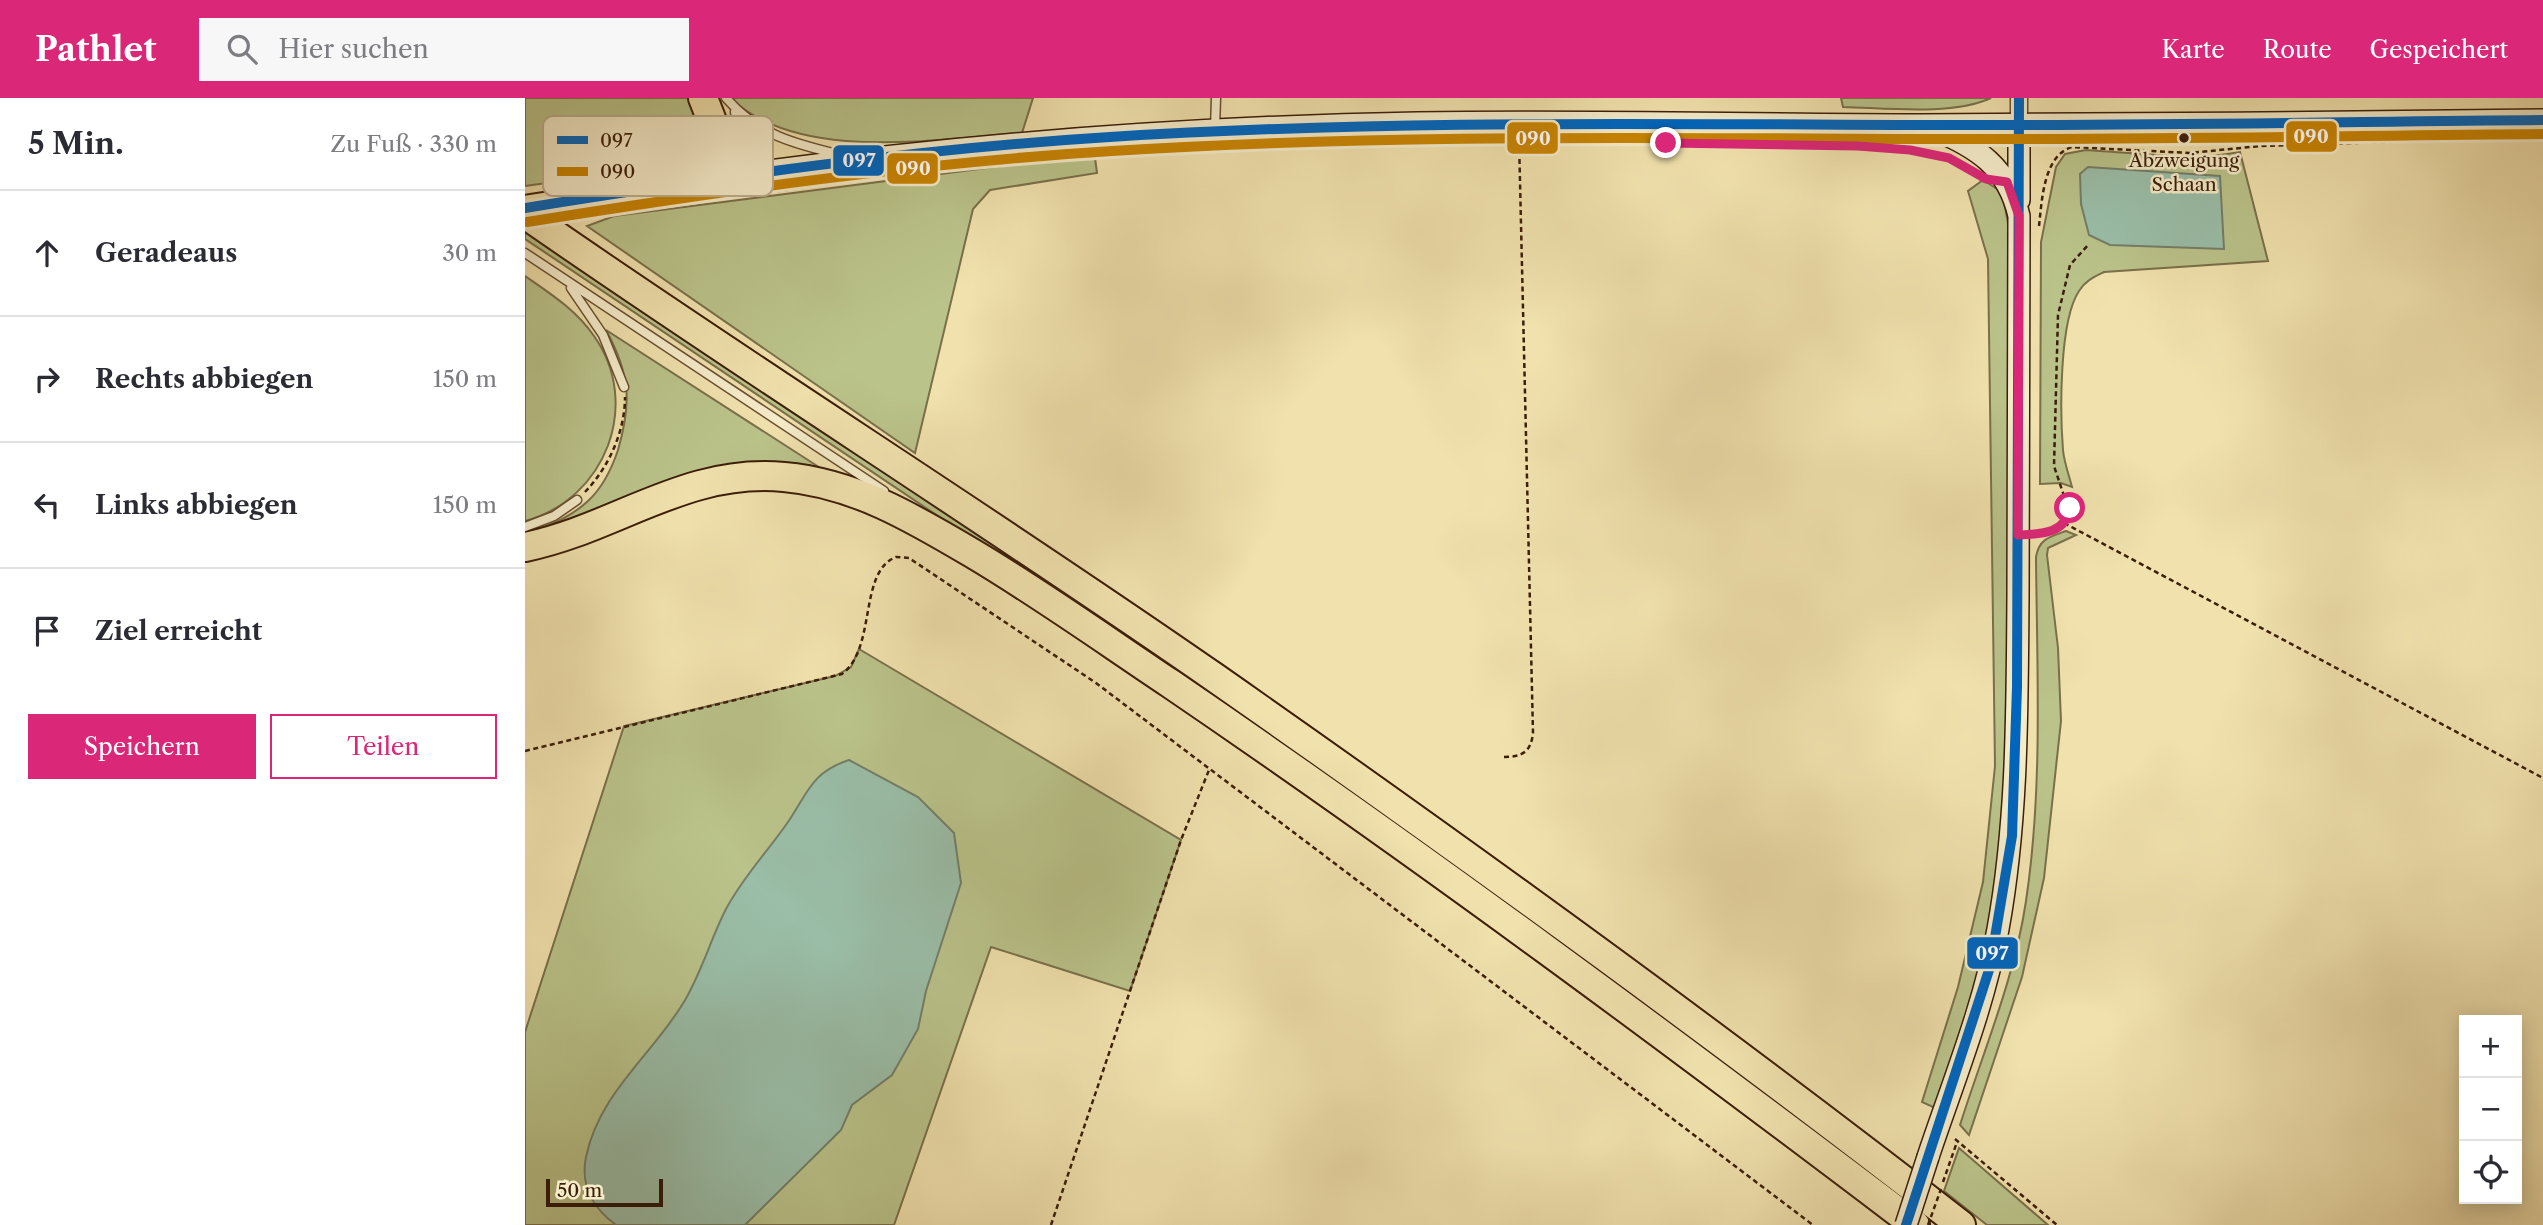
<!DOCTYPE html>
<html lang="de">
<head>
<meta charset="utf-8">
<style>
	:root { --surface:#fff; --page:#f7f7f7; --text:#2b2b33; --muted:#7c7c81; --line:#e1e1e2; --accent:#db2777 }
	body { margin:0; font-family:"Libre Caslon Text",serif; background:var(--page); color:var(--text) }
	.controls { position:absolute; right:21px; bottom:21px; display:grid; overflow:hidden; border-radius:0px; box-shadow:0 4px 18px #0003 }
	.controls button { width:63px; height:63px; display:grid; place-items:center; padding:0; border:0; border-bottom:2px solid var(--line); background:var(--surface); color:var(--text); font:35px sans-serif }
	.scale { position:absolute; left:21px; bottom:18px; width:117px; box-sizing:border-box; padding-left:7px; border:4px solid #3b1e09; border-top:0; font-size:19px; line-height:24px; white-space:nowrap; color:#3b1e09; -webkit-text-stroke:5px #f5ecca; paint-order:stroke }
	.stop { position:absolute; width:21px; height:21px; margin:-16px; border:5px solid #db2777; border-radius:50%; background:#fff }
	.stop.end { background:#db2777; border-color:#fff; box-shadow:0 2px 7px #0008 }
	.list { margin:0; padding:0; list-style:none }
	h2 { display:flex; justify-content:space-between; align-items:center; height:91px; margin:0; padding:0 28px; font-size:30px }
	h2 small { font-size:23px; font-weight:400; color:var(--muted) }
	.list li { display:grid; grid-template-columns:46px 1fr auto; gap:21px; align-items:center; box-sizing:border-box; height:126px; padding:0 28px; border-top:2px solid var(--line) }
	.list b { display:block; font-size:26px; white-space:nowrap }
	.list em { font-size:23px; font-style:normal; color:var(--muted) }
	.actions { display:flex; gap:14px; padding:21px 28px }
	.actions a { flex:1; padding:16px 0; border:2px solid var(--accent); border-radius:0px; text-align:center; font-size:24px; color:var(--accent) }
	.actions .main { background:var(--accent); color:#fff }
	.icon { flex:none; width:38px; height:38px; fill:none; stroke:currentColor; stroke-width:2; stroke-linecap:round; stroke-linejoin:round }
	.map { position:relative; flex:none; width:2018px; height:1127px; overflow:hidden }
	header { display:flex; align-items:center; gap:42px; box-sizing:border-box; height:98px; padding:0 35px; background:var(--accent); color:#fff }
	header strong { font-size:33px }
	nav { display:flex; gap:38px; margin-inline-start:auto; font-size:24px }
	.search { width:490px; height:63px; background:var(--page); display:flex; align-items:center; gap:18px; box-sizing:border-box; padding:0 24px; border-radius:0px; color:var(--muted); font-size:26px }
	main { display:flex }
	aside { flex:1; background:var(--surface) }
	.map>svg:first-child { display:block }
</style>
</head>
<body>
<header>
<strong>Pathlet</strong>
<div class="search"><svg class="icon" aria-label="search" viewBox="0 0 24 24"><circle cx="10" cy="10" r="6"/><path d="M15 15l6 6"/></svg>Hier suchen</div>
<nav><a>Karte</a><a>Route</a><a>Gespeichert</a></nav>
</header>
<main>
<aside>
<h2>5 Min.<small>Zu Fuß · 330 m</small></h2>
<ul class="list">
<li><svg class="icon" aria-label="ahead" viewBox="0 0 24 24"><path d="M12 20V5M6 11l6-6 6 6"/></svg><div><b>Geradeaus</b></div><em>30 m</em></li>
<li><svg class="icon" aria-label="right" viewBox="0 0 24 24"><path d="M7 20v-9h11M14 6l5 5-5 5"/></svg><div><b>Rechts abbiegen</b></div><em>150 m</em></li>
<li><svg class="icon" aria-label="left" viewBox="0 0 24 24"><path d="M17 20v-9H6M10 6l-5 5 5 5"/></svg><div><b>Links abbiegen</b></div><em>150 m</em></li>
<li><svg class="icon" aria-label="arrive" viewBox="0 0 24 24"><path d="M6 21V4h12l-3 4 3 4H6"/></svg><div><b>Ziel erreicht</b></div></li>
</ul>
<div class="actions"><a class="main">Speichern</a><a>Teilen</a></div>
</aside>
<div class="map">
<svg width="2018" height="1127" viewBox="0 0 2018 1127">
	<rect width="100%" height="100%" fill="#f0e1ad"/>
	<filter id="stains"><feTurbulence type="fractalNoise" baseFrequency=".00286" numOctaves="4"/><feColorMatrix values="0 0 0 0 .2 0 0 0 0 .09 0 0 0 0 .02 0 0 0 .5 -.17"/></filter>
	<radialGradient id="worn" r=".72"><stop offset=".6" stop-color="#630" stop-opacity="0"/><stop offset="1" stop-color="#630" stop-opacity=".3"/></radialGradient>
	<path fill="#bac38a" stroke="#7a704a" stroke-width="2" d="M0 0H166C177 27 189 53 153 67L0 88Z
		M205 0H508L497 35C408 41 275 65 205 0Z
		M1316 0H1466C1426 18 1361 10 1318 9Z
		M1561 52 1674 60 1715 54 1743 163 1579 174C1569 179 1560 183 1554 193 1534 223 1535 315 1538 352 1539 364 1544 377 1547 389L1536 385 1515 386 1516 144 1531 69 1540 56Z
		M570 60 572 75 465 92 448 111 390 355 62 128 89 118 485 67Z
		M1458 82 1477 94 1483 125 1485 434 1480 718 1455 881 1410 1010 1397 1004 1433 889 1458 784 1470 668 1463 161 1443 93Z
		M0 130 771 647 1376 1092 1373 1102 568 522 0 141Z
		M0 178C26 196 51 212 69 238 117 306 81 401 0 423Z
		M81 232 314 382 248 372 43 432 11 433C30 425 48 417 63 403 77 390 87 370 93 352 107 304 105 276 81 232Z
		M1541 433 1551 437 1523 450 1522 457 1533 550 1536 623 1519 780 1497 879 1444 1037 1435 1027C1458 954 1490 879 1501 803 1518 690 1512 573 1511 459 1514 441 1524 439 1541 433Z
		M334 551 656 742 605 893 466 849 369 1127H0V934L99 628 310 578 326 569Z
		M1434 1050 1523 1127H1462L1419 1093Z"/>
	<path fill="#9abea8" stroke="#747e68" stroke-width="2" d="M1563 69 1695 78 1699 151 1585 147 1564 137 1556 106 1555 76Z
		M324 662 393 699 429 735 436 785 401 893 393 931 367 977 327 1007 316 1032 220 1127H91C68 1110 55 1089 61 1059 74 996 125 959 157 907 176 877 185 842 201 811 218 779 243 753 263 724 283 694 287 674 324 662Z"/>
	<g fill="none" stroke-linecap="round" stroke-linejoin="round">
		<g stroke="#684f32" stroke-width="11">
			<path id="lane" d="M201 0C233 37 270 46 316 57
				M210 14 224 76
				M690 30 691 0
				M0 155 359 393
				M46 190 78 237 99 289
				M0 429 29 418 52 402"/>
		</g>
		<g stroke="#684f32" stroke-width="19">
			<path id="street" d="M1494 0V27"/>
		</g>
		<g stroke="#3b1e09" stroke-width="24">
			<path id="secondary" d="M1494 27V102
				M199 79C429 47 661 29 892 25 1060 22 1228 27 1396 27 1603 27 1811 24 2018 22
				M1403 1059C1428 984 1459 909 1473 831 1493 721 1492 610 1493 499 1494 372 1494 245 1494 118 1483 69 1452 49 1408 31"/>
		</g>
		<g stroke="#3b1e09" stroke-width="28">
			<path id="primary" d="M0 110 199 79"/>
		</g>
		<g stroke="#3b1e09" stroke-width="32">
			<path id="highway" d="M178 0 194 41 199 79
				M0 116C227 274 462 421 689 579 942 756 1192 937 1436 1127
				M0 449C92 430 160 370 259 379 329 385 388 420 447 455 516 496 580 542 646 586 900 759 1146 942 1390 1127"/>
		</g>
		<path stroke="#3b1e09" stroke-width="2.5" stroke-dasharray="5 3.5" stroke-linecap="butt" d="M1102 44 1350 48 1423 60
			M209 99 366 78
			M1514 128C1517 103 1518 58 1547 49L1665 55 1735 48 1892 43
			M60 394C84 369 100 333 100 299
			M1539 425 2018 680
			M1510 436 1536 428 1544 413 1529 368 1533 217 1545 167 1564 146
			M0 653 317 576C352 550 333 474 371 459L384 460 571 585 1288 1127
			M979 659C997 659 1006 654 1008 635L994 41
			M1430 1041 1532 1127
			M1418 1084 1432 1044
			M526 1127 656 742 684 672"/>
		<use href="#lane" stroke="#f5ecca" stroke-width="8"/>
		<use href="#street" stroke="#f5ecca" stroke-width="16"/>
		<use href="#secondary" stroke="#f5ecca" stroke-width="21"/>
		<use href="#primary" stroke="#f0e1ad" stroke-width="24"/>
		<use href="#highway" stroke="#f0e1ad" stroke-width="28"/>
		<g stroke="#3b1e09" stroke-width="24" stroke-linecap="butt">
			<path id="secondary-bridge" d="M1381 1127 1403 1059"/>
		</g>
		<path stroke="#3b1e09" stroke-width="2.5" stroke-dasharray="5 3.5" stroke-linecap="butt" d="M0 128 70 117
			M1403 1127 1416 1091"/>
		<use href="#secondary-bridge" stroke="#f5ecca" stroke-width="21"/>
		<g stroke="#f5ecca" stroke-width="16">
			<path id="bus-1" d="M0 110C194 79 389 51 585 39 852 22 1120 26 1388 27 1598 28 1808 24 2018 22
				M1381 1127 1465 869 1487 738 1492 589 1494 0"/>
		</g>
		<g stroke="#f5ecca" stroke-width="16">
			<path id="bus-2" d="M2 124C196 93 391 65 587 53 854 36 1121 40 1388 41 1598 42 1808 38 2018 36"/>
		</g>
		<use href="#bus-1" stroke="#0065bd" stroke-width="10"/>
		<use href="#bus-2" stroke="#c88402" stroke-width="10"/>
	</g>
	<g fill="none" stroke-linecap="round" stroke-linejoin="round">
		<path stroke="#db2777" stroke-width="9" d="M1141 45 1333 48 1385 52 1424 60 1461 81 1482 84 1494 118 1493 437C1515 436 1541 436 1545 410"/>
	</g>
	<circle fill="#3b1e09" stroke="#f5ecca" stroke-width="2.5" cx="1659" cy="40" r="6"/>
	<g text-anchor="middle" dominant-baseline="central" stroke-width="5" stroke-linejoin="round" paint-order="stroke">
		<g font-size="19" fill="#3b1e09" stroke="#f5ecca">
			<text x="1659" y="62">Abzweigung<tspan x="1659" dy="24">Schaan</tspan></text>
		</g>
	</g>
	<rect x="18" y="18" width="230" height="80" rx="10" fill="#f5ecca" stroke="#bdae90" stroke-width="2"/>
	<rect x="32" y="38" width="31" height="8" fill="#0065bd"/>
	<rect x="32" y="69" width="31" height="9" fill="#c88402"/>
	<g font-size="19" fill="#3b1e09">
		<text x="75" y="49">097</text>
		<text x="75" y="80">090</text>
	</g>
	<g stroke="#f5ecca" stroke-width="2.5">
		<rect x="1760" y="22" width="53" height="33" rx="7" fill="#c88402"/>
		<rect x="981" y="23" width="53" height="34" rx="7" fill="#c88402"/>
		<rect x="307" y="46" width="53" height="33" rx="7" fill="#0065bd"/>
		<rect x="361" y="54" width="53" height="33" rx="7" fill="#c88402"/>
		<rect x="1441" y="838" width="53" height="34" rx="7" fill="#0065bd"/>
	</g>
	<g font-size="19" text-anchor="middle" font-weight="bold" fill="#fff">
		<text x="1786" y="45">090</text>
		<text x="1008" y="47">090</text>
		<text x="334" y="69">097</text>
		<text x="388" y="77">090</text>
		<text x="1467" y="862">097</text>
	</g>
	<rect width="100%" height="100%" filter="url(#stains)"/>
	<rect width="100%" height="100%" fill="url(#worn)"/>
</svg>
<div class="controls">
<button>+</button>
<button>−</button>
<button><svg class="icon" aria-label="locate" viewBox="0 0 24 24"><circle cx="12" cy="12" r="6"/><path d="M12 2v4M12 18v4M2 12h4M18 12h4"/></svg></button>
</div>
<div class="scale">50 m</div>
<div class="stop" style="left:1545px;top:410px"></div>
<div class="stop end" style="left:1141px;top:45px"></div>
</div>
</main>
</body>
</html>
